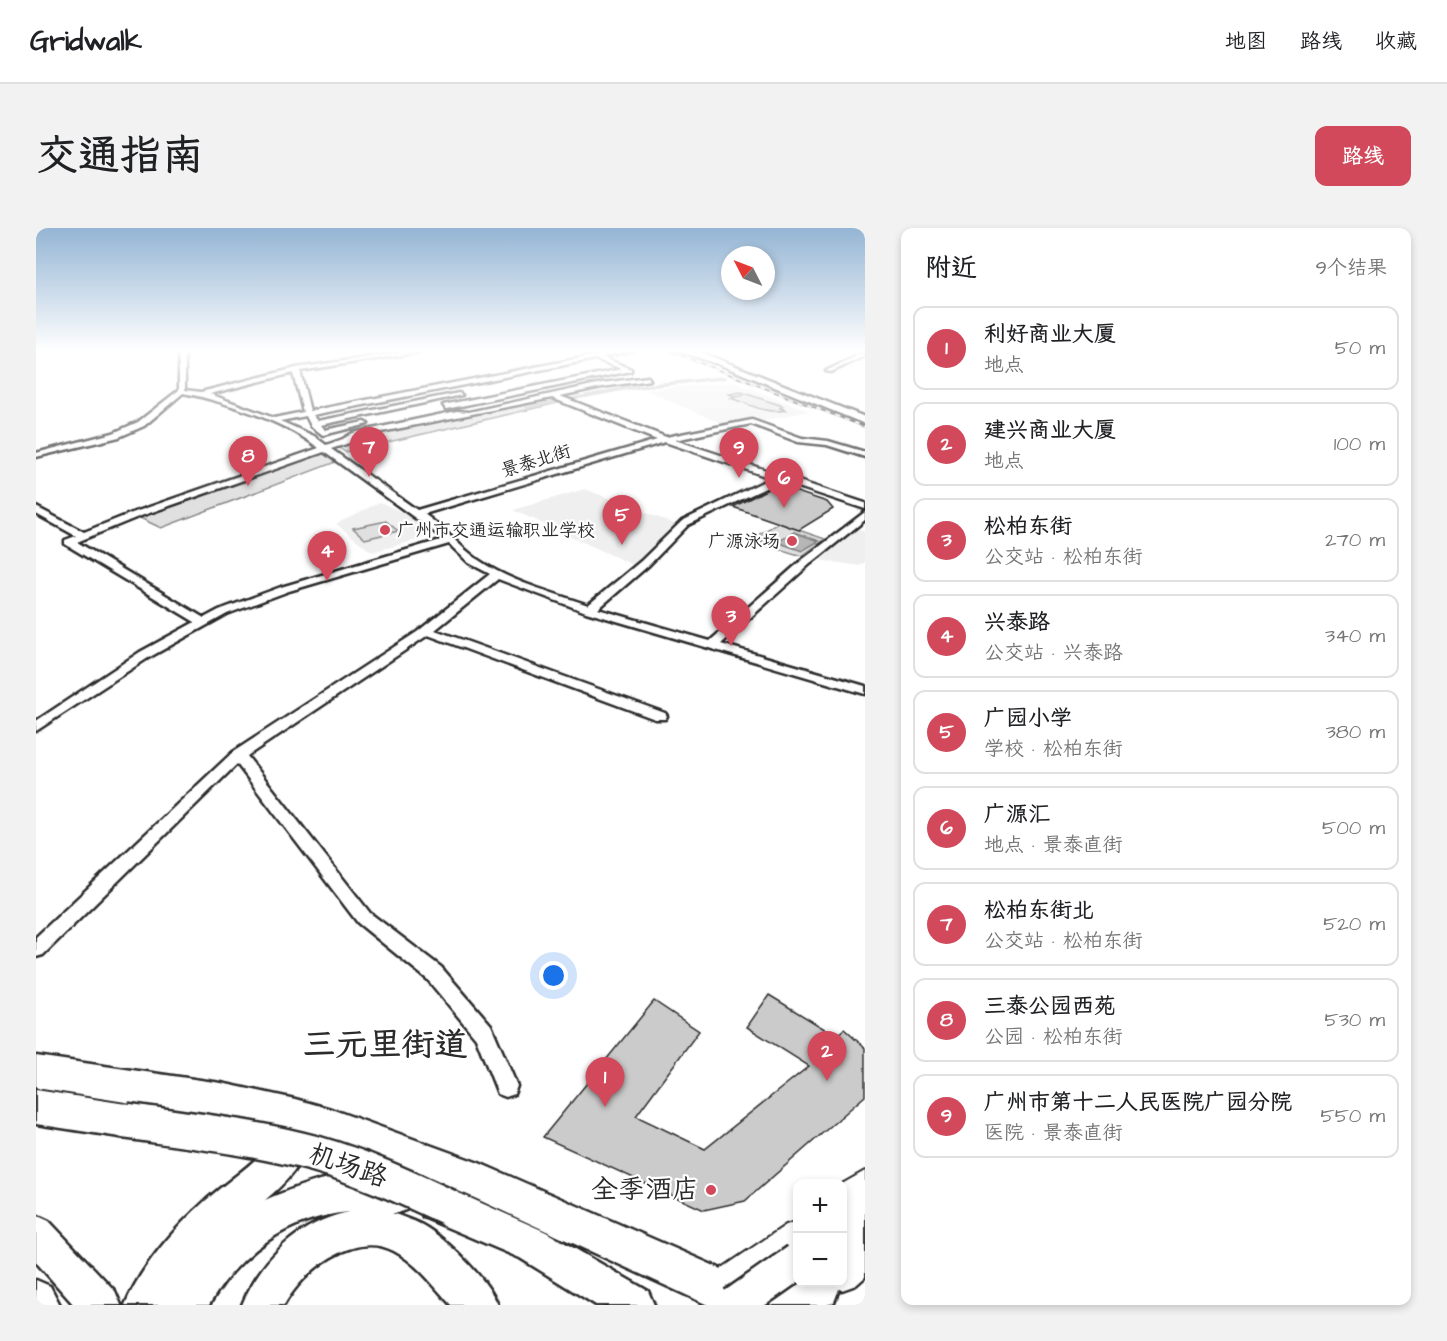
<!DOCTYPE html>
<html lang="zh">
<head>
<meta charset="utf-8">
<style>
	:root { --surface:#fff; --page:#f2f2f2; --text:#202124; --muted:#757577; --line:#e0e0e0; --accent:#d1495b }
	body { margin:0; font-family:"Architects Daughter","LXGW WenKai TC",sans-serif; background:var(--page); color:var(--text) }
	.controls { position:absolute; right:18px; bottom:18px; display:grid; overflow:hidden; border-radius:12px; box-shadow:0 3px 9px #0003 }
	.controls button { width:54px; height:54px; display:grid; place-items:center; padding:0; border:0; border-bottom:2px solid var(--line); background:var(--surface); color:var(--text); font:30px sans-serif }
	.compass { position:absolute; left:685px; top:18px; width:54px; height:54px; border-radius:50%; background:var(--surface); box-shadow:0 3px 9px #0003; rotate:312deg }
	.you { position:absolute; left:518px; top:748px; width:21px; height:21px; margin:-15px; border:4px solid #fff; border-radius:50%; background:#1a73e8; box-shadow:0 0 0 9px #1a73e833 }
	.badge { display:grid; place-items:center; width:39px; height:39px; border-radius:50%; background:var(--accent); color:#fff; font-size:20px; font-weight:700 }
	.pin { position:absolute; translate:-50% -50px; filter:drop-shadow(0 2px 3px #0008) }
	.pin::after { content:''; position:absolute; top:32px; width:21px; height:18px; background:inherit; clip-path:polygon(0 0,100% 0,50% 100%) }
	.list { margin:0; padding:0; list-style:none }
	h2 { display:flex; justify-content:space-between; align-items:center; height:78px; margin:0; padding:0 24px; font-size:26px }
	h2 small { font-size:20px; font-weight:400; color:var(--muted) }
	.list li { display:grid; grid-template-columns:39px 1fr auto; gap:18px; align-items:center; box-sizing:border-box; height:84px; margin:0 12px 12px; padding:0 12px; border:2px solid var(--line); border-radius:12px }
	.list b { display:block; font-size:22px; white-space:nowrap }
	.list p { margin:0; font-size:20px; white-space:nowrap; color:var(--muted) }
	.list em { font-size:20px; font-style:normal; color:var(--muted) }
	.map { position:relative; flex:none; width:829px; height:1077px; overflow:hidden; border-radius:12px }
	header { display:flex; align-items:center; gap:36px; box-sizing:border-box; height:84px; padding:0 30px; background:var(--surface); border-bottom:2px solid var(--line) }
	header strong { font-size:28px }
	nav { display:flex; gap:33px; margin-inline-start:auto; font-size:21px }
	.intro { display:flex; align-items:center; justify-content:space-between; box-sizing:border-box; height:144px; padding:0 36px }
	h1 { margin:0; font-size:42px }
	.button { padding:15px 27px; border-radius:12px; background:var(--accent); color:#fff; font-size:21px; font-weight:700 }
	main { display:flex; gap:36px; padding:0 36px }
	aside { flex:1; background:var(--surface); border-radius:12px; box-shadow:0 3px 9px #0003 }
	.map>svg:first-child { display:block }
</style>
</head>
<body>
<header>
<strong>Gridwalk</strong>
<nav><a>地图</a><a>路线</a><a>收藏</a></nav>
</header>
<div class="intro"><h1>交通指南</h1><a class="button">路线</a></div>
<main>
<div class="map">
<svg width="829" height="1077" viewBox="0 0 829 1077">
	<rect width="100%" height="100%" fill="#fff"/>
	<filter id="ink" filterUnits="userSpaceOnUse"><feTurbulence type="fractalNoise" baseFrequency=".0167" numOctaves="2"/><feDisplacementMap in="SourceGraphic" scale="12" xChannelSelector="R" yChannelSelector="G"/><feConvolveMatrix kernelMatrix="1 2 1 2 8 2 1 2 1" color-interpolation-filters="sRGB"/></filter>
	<g filter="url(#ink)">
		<path fill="#efefef" d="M697 154 773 183 727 193 717 191 687 196 609 162Z
			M549 261 641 297 597 337 477 282Z
			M344 274 376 289 397 308 336 324 300 296Z
			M822 301 829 304V334L824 338 784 332Z"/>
		<path fill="#e0e0e0" stroke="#868686" stroke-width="1.5" d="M705 164 747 178 744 180 750 182C730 186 714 177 695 170L708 167 698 168 693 166Z
			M514 169 526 174 309 224 298 217 326 207Z
			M286 222 302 233 125 300 102 289Z
			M350 293 362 303 329 311 317 300Z
			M742 295 789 311 766 328 723 315 731 310 722 307Z"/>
		<path fill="#b6b6b6" stroke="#7e7e7e" stroke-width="1.5" d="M758 304 783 313 766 323 741 314Z"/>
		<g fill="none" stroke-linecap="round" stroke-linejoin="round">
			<path fill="#b6b6b6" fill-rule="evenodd" d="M689 148 691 151 591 162 491 181 488 179 591 158Z"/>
		</g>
		<path fill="#cbcbcb" stroke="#2b2b2b" stroke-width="1.5" d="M740 257 791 274 797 281 763 302 697 279Z
			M733 767 800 808 808 801 829 820V868L709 973 668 982 507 909 618 773 663 803 600 888 669 921 773 838 711 799Z"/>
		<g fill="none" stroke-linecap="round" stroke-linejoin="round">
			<g stroke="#2b2b2b" stroke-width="5">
				<path id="minor" d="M143 122H149V162L165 164 260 140 383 122H396L264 143 274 183 586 122H597L566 129 595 141V143L410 181 407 177 586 141 559 131 277 187 282 193 423 165 426 167 285 197 289 202 328 194 332 196 287 207 275 198 270 188 244 193 278 208 290 217 307 211 317 205 421 183 433 184 566 155 612 149 614 152 566 159 524 168 630 209 716 192 766 210 792 213 829 224V229L791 217 762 214 715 196 639 212 829 275V281L744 253 652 297 613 337 562 381 674 413 766 332 829 284V292L774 336 685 416 829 458V466L550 384 462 351 399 402 629 485 631 488 629 491H619L392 407 211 528 334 685 405 739 455 797 481 858 478 866 470 869 462 866 440 810 391 751 322 695 201 536 7 727 0 729V709L197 524 381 404 454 346 433 335 413 316 253 363 191 386 112 430 0 503V493L104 424 159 394 29 316V312L40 308 0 286V279L48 304 96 285 283 220C249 194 189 173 147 165L108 198 83 209 0 229V225L77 205 102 194 143 162ZM257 145 267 184 238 190 174 166ZM516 170 621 212 381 282 295 221 313 215 320 209ZM629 214 735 250 646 293 605 333 552 377C515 364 474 354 441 331 422 317 407 299 388 286ZM288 224 408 311 245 359 183 382 168 390 41 314 102 289Z
					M640 122H648L683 134 678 135Z
					M829 124V128L795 144 790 143Z"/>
			</g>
			<g stroke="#2b2b2b" stroke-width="4">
				<path id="major" d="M829 943V978L806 992V956Z
					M762 993V1029L697 1073 688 1077 673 1073 668 1061 673 1049 750 997Z"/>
			</g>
			<g stroke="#2b2b2b" stroke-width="5">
				<path id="highway" d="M648 122H659L829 189V196Z
					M0 828 185 855 259 871 295 881 443 935 697 1046 722 1048 762 1045V1054H806V977L829 965V1049L820 1057 806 1062 803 1061 798 1074 791 1077H672L432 967 345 932 276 910C267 936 250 955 229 972 273 953 327 934 375 954L380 967 375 980 362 985H356C366 989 377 992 386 997 411 1011 451 1051 462 1077H415C398 1058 381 1035 358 1023 317 1002 267 1043 248 1077H206C224 1032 264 993 314 984 252 989 203 1025 173 1077H89C105 1039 137 1002 168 974 194 950 226 933 245 901L185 889 0 860Z
					M0 862 90 876 102 881 107 893 102 905 90 910 0 896Z
					M400 958 425 966 510 1004 612 1063 618 1077H560L484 1030 387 989 382 976 387 963Z
					M0 987 13 993 79 1063 85 1077H38L0 1034Z
					M0 1052 14 1058 24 1077H0Z"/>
			</g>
			<use href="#minor" fill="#fff" fill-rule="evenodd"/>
			<use href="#major" fill="#fff" fill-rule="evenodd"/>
			<use href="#highway" fill="#fff" fill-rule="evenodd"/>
			<g stroke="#2b2b2b" stroke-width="2">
				<path id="rail" d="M631 122 829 199"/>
			</g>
			<use href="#rail" stroke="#fff" stroke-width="1.5" stroke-dasharray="5" stroke-linecap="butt"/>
			<g stroke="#2b2b2b" stroke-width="40" stroke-linecap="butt">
				<path id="highway-bridge" d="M90 893C154 902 218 909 280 926 326 939 369 959 412 979
					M699 1077 762 1033"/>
			</g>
			<use href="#highway-bridge" stroke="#fff" stroke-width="35"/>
		</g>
	</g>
	<linearGradient id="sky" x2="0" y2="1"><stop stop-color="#94b5d4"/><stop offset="0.45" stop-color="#fff"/><stop offset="1" stop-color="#fff" stop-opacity="0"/></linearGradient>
	<rect width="829" height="272" fill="url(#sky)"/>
	<g fill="#d1495b" stroke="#fff" stroke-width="2">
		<circle cx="349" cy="302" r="6"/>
		<circle cx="756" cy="313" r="6"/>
		<circle cx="675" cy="962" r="6"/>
	</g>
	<g text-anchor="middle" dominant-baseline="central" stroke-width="4.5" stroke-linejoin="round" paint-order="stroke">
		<g font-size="18" fill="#2b2b2b" stroke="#fff">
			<text transform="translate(500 233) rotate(-17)">景泰北街</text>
		</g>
		<g font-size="18" fill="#2b2b2b" stroke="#fff" text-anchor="start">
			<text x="361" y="302">广州市交通运输职业学校</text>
			<text x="744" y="313" text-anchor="end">广源泳场</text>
		</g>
		<g font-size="27" fill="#2b2b2b" stroke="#fff">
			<text transform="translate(312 938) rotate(19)">机场路</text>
		</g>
		<g font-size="27" fill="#2b2b2b" stroke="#fff" text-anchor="end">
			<text x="663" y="962">全季酒店</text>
		</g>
		<g font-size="33" font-weight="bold" fill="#2b2b2b" stroke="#fff">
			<text x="349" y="817">三元里街道</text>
		</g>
	</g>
</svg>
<div class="controls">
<button>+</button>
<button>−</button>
</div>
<svg class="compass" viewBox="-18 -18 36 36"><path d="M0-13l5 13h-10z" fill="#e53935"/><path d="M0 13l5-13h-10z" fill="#757577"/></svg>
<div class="you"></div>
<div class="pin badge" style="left:569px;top:879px">1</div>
<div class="pin badge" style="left:791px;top:853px">2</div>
<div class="pin badge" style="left:695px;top:418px">3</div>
<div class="pin badge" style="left:291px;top:353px">4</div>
<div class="pin badge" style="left:586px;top:317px">5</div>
<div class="pin badge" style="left:748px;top:280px">6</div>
<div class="pin badge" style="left:333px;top:249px">7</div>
<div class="pin badge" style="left:212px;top:258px">8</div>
<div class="pin badge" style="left:703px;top:250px">9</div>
</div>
<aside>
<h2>附近<small>9个结果</small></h2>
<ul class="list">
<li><span class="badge">1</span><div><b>利好商业大厦</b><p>地点</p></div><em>50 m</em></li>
<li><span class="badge">2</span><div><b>建兴商业大厦</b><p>地点</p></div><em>100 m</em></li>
<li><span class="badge">3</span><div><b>松柏东街</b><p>公交站 · 松柏东街</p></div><em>270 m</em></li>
<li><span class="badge">4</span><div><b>兴泰路</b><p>公交站 · 兴泰路</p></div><em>340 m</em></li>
<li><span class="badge">5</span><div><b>广园小学</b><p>学校 · 松柏东街</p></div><em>380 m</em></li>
<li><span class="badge">6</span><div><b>广源汇</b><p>地点 · 景泰直街</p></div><em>500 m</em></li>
<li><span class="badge">7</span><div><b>松柏东街北</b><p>公交站 · 松柏东街</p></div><em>520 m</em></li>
<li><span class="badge">8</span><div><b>三泰公园西苑</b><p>公园 · 松柏东街</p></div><em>530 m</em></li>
<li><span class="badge">9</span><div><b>广州市第十二人民医院广园分院</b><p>医院 · 景泰直街</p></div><em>550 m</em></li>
</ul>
</aside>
</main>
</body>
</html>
